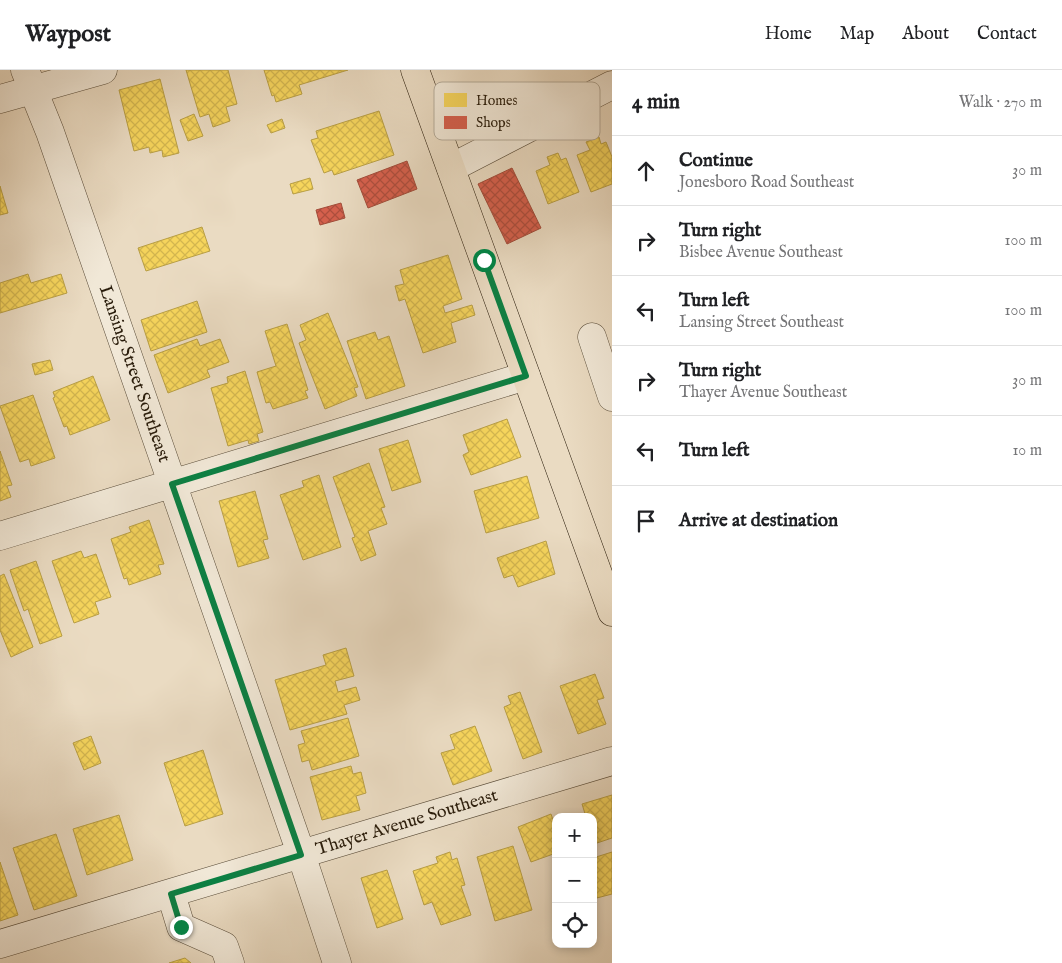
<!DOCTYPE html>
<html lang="en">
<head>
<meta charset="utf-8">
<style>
	:root { --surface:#fff; --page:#f2f2f2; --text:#202124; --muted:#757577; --line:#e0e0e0 }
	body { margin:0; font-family:"IM FELL English",serif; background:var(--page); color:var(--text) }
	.controls { position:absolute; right:15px; bottom:15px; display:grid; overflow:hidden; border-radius:10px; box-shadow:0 2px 8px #0003 }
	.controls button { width:45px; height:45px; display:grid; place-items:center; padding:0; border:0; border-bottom:1px solid var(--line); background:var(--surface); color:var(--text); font:25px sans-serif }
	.stop { position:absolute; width:15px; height:15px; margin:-11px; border:4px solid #0b8043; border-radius:50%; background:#fff }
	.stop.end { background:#0b8043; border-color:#fff; box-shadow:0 1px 5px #0008 }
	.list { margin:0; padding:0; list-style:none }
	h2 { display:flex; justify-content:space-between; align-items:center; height:65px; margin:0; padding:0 20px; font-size:21px }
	h2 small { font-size:16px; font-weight:400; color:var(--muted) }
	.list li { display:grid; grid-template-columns:32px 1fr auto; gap:15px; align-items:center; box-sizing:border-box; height:70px; padding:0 20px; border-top:1px solid var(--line) }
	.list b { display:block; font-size:19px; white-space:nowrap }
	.list p { margin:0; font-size:16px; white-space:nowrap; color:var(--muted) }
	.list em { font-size:16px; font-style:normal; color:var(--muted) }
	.icon { flex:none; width:28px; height:28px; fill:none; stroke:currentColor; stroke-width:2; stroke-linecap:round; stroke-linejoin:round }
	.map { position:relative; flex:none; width:612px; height:893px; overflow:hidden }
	header { display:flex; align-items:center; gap:30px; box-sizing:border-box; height:70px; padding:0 25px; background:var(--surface); border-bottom:1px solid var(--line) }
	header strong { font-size:24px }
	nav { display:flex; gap:28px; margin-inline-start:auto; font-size:18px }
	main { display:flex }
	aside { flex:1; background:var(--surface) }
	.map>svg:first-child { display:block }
</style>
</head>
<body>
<header>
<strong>Waypost</strong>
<nav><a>Home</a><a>Map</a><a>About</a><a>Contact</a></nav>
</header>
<main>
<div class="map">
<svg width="612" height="893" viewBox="0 0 612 893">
	<defs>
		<pattern id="homes-cross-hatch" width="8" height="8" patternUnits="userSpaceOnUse" patternTransform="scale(1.25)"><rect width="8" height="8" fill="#f6d55c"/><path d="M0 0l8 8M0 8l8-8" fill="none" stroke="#d3b64f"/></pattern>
		<pattern id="shops-cross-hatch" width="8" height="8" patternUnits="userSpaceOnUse" patternTransform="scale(1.25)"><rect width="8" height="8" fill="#d6604d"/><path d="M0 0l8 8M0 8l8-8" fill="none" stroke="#ae4e3e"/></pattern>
	</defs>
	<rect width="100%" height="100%" fill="#eadbc2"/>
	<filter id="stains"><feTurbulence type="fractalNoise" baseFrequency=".004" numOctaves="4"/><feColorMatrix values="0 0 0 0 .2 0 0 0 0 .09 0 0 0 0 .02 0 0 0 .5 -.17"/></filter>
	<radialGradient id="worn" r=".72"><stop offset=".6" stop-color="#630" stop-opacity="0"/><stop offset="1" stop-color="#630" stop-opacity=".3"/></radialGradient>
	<path fill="url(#homes-cross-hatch)" stroke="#b89e44" d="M186 0H228L237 34 226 37 230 51 213 57 209 44 200 47Z
		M264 0H348L299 15 302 24 276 32 274 25 272 26Z
		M160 9 179 83 163 87 162 80 150 83 149 77 134 81 119 20Z
		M379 41 394 85 334 105 332 100 324 103 311 70 318 68 316 61Z
		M194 44 203 66 188 71 180 50Z
		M282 49 285 58 271 63 267 55Z
		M599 67 601 74 606 72 612 87V114L591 122 577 85 590 80 586 72Z
		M558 83 561 90 566 88 579 122 548 134 536 101 550 95 547 87Z
		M310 108 313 119 293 124 290 114Z
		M0 116 8 143 0 145Z
		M202 157 210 181 146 201 138 178Z
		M448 185 462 229 443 236 445 243 472 235 475 245 451 253 456 272 423 283 405 229 399 231 395 216 404 214 400 200Z
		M28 204 31 213 61 204 67 223 0 243V213Z
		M197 231 207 262 151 281 141 250Z
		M328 243 358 317 354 318 357 326 325 339 299 273 306 270 300 255Z
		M287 254 308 320 305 321 308 328 273 339 270 332 266 333 257 302 276 296 265 261Z
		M375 262 378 270 389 266 405 316 366 329 347 271Z
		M197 269 200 276 220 269 229 292 207 300 210 307 168 323 154 285Z
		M50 290 53 300 35 305 32 294Z
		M245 301 263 362 257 364 259 371 249 374 248 370 228 376 211 318 228 313 227 307Z
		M93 306 110 350 70 365 67 356 64 357 53 328 55 327 53 322Z
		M33 325 55 388 31 396 29 389 20 392 0 336Z
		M507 349 521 387 471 405 463 385 469 382 463 365Z
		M408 370 421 412 392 421 379 379Z
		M0 381 12 415 7 416 11 427 0 431Z
		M369 393 385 437 381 438 387 454 368 461 376 485 361 491 352 468 355 467 333 407Z
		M319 405 341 477 303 490 280 425 304 417 302 411Z
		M527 406 539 448 486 463 474 421Z
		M255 421 268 469 263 470 269 488 238 497 219 431Z
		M149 450 164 494 158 495 161 504 129 515 127 508 124 509 111 469 131 462 129 457Z
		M546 471 555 504 518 517 513 505 504 508 497 488Z
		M81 481 84 488 96 484 111 527 95 532 99 544 74 553 52 491Z
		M36 491 62 566 40 574 28 539 24 541 10 500Z
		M4 504 33 577 11 587 0 560V506Z
		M346 578 354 606 335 611 338 622 356 617 360 630 344 635 347 644 290 660 275 610 326 595 323 585Z
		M595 604 604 628 597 630 606 654 578 664 560 616Z
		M520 622 542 682 523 689 504 637 511 634 508 626Z
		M348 648 359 686 312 700 309 690 302 692 298 675 305 673 301 661Z
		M475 656 492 701 453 715 441 683 455 679 450 665Z
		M91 666 101 693 84 700 73 673Z
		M203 680 223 744 185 756 164 693Z
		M351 696 353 704 361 702 366 723 356 726 360 740 322 750 310 707Z
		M612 725V768L594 774 593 747H586L582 734Z
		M551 744 556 758V783L531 792 518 757Z
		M119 745 133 790 87 805 73 759Z
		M56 764 77 826 34 840 13 778Z
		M513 776 532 840 495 851 477 787Z
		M450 782 452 790 457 788 465 815 461 816 471 845 441 855 432 832 424 835 413 801 438 793 436 787Z
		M612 782V824L593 829V788Z
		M0 792 18 845 0 851Z
		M387 800 403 849 377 858 361 808Z
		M185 888 191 893H169Z"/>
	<path fill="url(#shops-cross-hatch)" stroke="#a24c39" d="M407 91 417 119 368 138 357 110Z
		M512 98 541 158 507 174 478 114Z
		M341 133 345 148 320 155 316 140Z"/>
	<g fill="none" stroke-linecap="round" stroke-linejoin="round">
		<g stroke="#594c39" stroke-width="29">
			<path id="minor" d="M25 0 50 62 297 772 337 893
				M0 29 103 0
				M451 98 612 15
				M592 267 612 327
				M0 466 526 306
				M171 824 181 857 224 876 230 893
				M0 874 612 691"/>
		</g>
		<g stroke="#291c0b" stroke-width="29">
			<path id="major" d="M415 0 612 542"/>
		</g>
		<use href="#minor" stroke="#f1e8d7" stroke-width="28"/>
		<use href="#major" stroke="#eadbc2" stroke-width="28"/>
	</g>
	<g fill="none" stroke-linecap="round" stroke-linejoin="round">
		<path stroke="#0b8043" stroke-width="6" d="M181 857 171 824 301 785 172 414 526 306 484 190"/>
	</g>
	<g text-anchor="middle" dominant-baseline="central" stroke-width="5" stroke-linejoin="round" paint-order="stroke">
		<g font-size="18" fill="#291c0b" stroke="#f1e8d7">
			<text transform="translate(134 304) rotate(71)">Lansing Street Southeast</text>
			<text transform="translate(407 753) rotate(-17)">Thayer Avenue Southeast</text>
		</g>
	</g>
	<rect x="434" y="12" width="166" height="58" rx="8" fill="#f1e8d7" stroke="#b5ab9a" stroke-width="1"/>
	<rect x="444" y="23" width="23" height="14" fill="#f6d55c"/>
	<rect x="444" y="46" width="23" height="13" fill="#d6604d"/>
	<g font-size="14" fill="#291c0b">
		<text x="476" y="35">Homes</text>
		<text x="476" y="57">Shops</text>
	</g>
	<rect width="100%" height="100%" filter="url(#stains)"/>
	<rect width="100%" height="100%" fill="url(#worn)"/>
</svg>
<div class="controls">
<button>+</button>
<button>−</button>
<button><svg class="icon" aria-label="locate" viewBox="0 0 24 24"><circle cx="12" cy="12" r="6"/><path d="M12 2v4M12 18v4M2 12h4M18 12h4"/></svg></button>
</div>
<div class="stop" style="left:484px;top:190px"></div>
<div class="stop end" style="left:181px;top:857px"></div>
</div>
<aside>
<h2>4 min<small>Walk · 270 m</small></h2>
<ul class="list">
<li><svg class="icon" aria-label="ahead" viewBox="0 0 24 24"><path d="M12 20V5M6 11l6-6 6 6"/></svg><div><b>Continue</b><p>Jonesboro Road Southeast</p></div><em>30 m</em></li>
<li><svg class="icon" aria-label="right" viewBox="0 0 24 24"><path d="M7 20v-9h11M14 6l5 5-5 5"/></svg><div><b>Turn right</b><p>Bisbee Avenue Southeast</p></div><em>100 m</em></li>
<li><svg class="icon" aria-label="left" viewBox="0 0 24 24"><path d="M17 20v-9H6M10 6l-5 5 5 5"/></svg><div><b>Turn left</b><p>Lansing Street Southeast</p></div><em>100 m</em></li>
<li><svg class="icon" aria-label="right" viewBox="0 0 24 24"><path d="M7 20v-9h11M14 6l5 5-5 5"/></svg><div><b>Turn right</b><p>Thayer Avenue Southeast</p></div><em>30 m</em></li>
<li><svg class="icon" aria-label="left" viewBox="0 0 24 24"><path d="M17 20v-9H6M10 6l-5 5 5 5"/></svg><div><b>Turn left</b></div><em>10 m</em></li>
<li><svg class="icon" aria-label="arrive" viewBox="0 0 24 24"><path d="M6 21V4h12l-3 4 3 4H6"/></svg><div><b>Arrive at destination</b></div></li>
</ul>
</aside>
</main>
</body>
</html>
